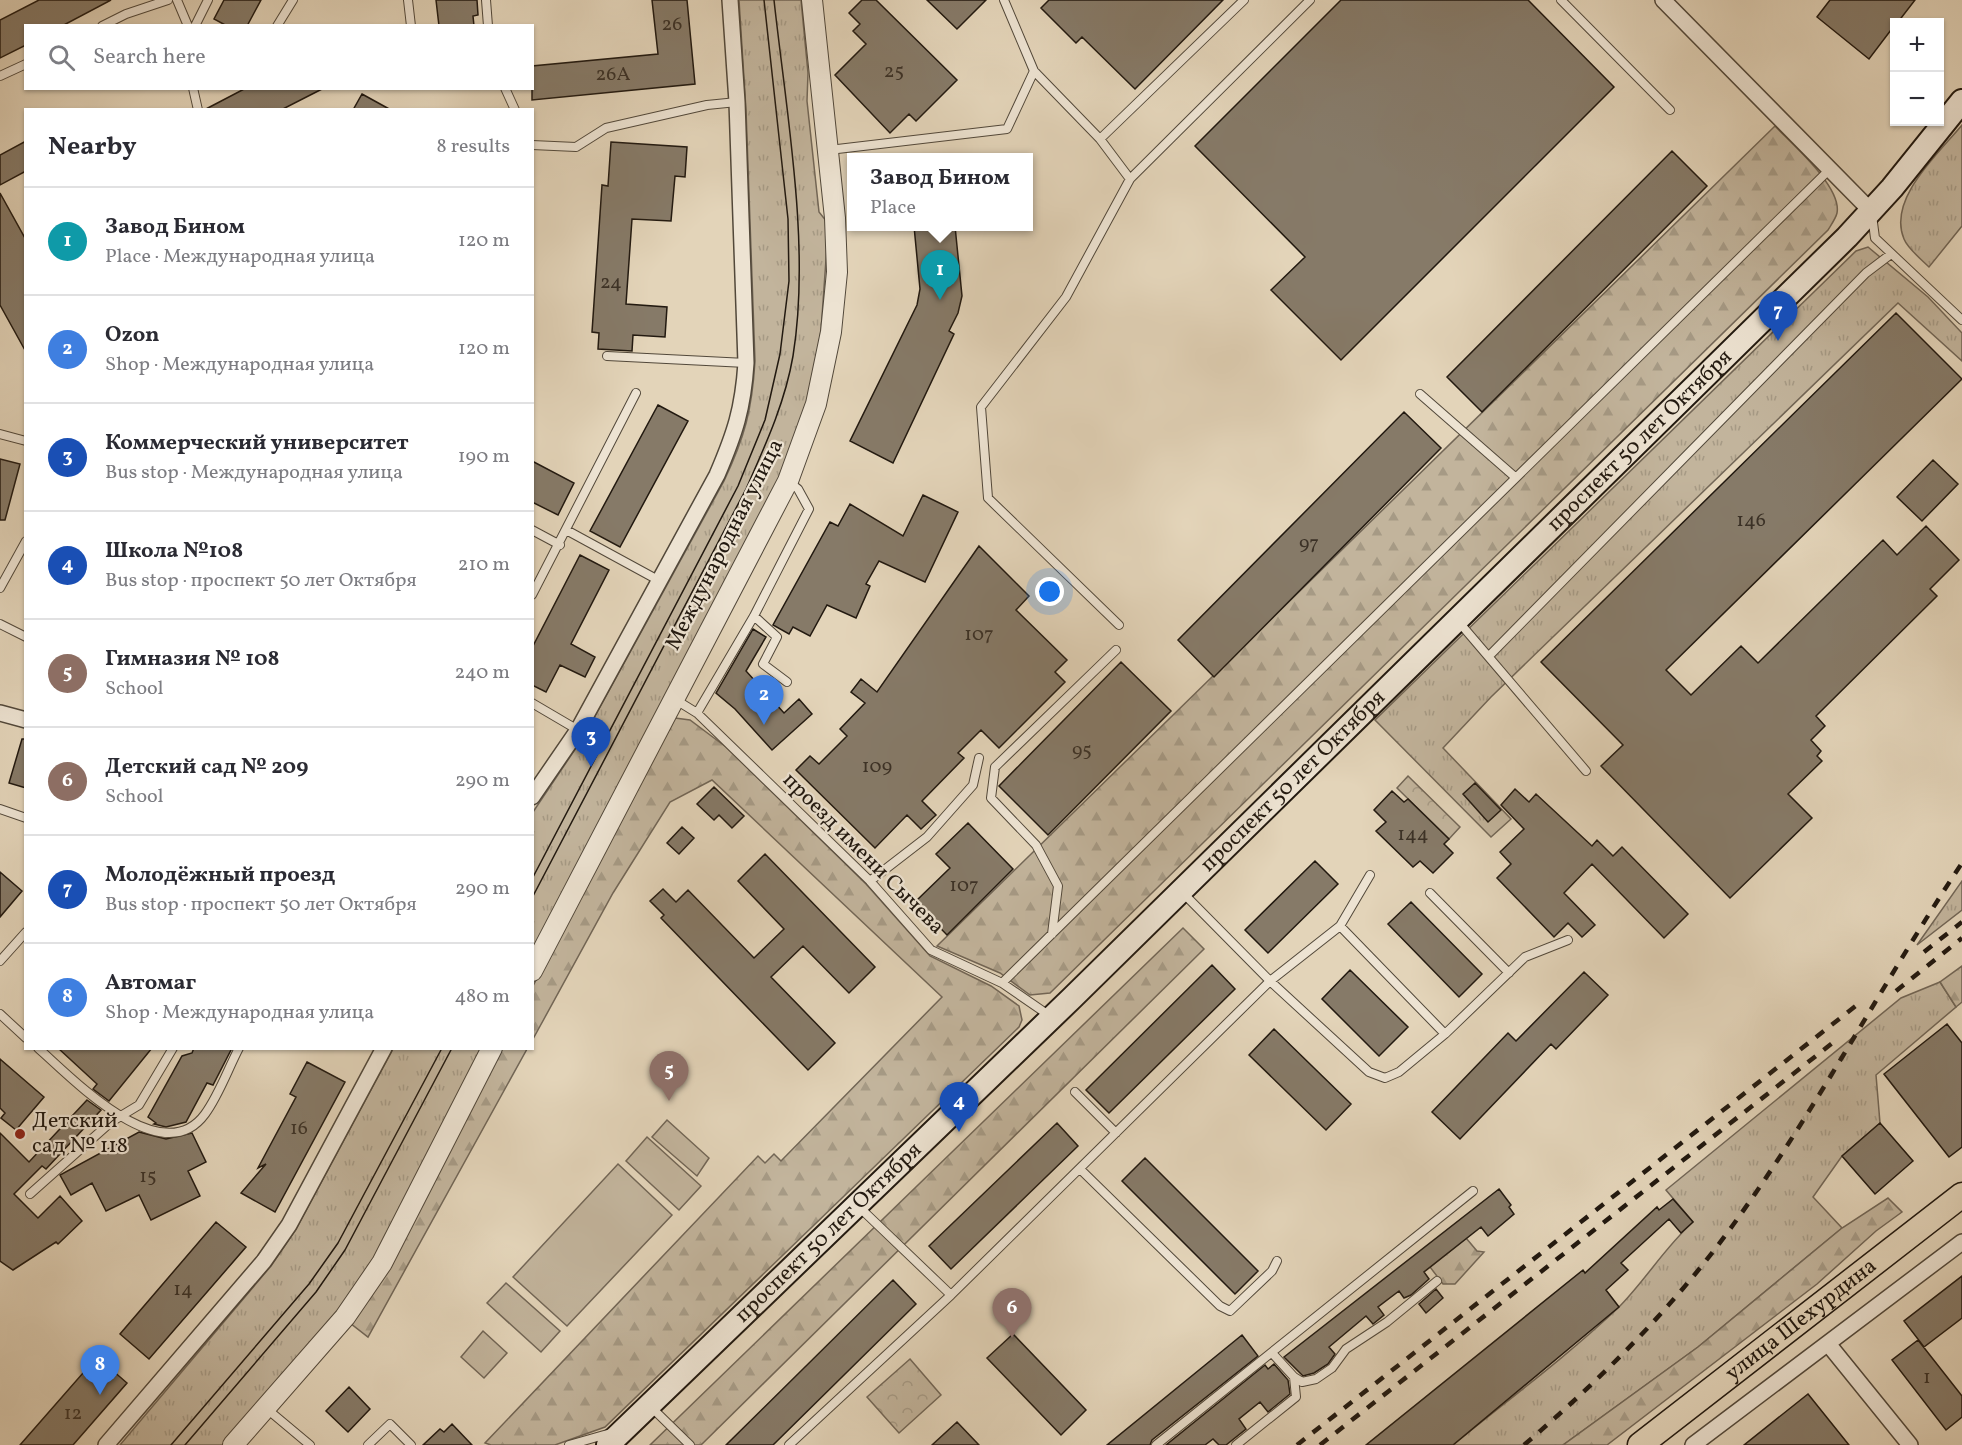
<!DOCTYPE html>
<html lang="en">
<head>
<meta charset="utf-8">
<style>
	:root { --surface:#fff; --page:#f7f7f7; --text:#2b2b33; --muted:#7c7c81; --line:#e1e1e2; --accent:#8f2418 }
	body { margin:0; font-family:Vollkorn,serif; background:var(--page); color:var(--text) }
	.controls { position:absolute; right:18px; top:18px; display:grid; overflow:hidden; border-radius:0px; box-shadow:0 2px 4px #0004 }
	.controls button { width:54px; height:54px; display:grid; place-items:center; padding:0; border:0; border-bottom:2px solid var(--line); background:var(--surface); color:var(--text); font:30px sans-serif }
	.you { position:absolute; left:1050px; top:592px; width:21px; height:21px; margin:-15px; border:4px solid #fff; border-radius:50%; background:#1a73e8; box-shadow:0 0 0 9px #1a73e833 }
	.badge { display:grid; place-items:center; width:39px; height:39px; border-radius:50%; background:var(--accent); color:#fff; font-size:20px; font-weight:700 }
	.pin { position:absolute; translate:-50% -50px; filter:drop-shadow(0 2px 3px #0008) }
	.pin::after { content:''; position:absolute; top:32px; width:21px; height:18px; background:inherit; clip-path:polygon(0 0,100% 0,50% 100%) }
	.popup { position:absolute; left:847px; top:153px; width:186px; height:78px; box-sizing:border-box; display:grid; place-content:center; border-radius:0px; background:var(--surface); filter:drop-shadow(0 2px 4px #0005); font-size:20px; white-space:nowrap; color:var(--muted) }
	.popup b { font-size:22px; color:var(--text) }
	.popup::after { content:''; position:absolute; left:50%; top:100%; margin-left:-12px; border:12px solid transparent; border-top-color:var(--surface) }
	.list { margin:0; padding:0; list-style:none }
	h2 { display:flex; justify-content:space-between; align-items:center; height:78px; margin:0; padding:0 24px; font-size:26px }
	h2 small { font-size:20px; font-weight:400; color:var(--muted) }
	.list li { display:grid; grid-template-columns:39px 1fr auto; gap:18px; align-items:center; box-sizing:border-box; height:108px; padding:0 24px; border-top:2px solid var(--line) }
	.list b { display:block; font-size:22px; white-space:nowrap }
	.list p { margin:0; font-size:20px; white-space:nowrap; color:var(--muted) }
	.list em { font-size:20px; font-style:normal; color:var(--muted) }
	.icon { flex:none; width:33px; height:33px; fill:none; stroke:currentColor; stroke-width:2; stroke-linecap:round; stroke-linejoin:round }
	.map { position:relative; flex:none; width:1962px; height:1445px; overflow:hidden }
	.search { position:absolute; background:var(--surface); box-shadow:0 2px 4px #0004; left:24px; top:24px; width:510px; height:66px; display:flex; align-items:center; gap:15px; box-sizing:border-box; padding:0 21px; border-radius:0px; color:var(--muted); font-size:22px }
	.panel { position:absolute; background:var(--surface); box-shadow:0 2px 4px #0004; left:24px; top:108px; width:510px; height:942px; border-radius:0px }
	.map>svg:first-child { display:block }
</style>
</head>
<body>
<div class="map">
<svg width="1962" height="1445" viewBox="0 0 1962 1445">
	<defs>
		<pattern id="grass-tufts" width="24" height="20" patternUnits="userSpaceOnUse" patternTransform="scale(1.5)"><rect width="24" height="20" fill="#c2b49c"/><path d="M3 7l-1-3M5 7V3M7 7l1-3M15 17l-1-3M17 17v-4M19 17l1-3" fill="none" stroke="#a69a85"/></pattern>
		<pattern id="forest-firs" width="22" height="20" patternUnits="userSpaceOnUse" patternTransform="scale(1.5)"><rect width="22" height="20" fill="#c2b49c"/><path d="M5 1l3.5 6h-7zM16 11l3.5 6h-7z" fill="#a69a85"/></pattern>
		<pattern id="park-crowns" width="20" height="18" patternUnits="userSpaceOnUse" patternTransform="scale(1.5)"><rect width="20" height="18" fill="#c2b49c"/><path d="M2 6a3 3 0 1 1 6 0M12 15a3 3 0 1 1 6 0" fill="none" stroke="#a69a85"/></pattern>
	</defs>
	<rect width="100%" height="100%" fill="#e3d4b9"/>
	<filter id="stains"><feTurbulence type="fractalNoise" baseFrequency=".00333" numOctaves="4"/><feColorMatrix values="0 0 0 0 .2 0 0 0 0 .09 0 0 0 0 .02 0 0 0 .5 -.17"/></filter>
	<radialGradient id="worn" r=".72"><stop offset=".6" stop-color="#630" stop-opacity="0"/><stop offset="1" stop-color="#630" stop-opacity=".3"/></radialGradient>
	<path fill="url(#grass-tufts)" stroke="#726656" stroke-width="1.5" d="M739 0H801L808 73 807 101 819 212 827 222V245L821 331 810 394 778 484 533 958V812L584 736 724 481C745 436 752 410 755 361L746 110Z
		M1962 125V226L1929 267C1921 259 1908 249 1904 239 1887 199 1939 153 1962 125Z
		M1868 247 1928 297 1962 333V361L1898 303 1491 697 1443 748 1511 819 1491 837 1375 720 1856 251Z
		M1962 881V910L1917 945Z
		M1940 982 1956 1007 1876 1075 1880 1123 1842 1156 1813 1197 1842 1228 1698 1347 1563 1445H1453C1508 1400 1566 1357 1618 1308 1645 1281 1665 1247 1693 1222L1666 1190 1901 998Z
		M393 1049H486L377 1259 339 1312 222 1445H120L271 1266 296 1229Z"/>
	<path fill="url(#forest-firs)" stroke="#726656" stroke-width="1.5" d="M1775 126C1792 144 1842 187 1837 213 1836 218 1831 225 1828 230L1050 993 1030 995 1000 973 937 946Z
		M675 718 690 720 726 747 866 884 930 956 991 986 1019 1006 1022 1020 1019 1027 605 1427 555 1445H491L485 1443 758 1156 765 1163 774 1154 781 1161 942 997 712 780 670 802 613 893 533 1039V986L667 724Z
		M1183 928 1204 949 701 1445H650Z
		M1962 966V1002L1956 1007 1940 982Z
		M500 1049H527L368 1337 350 1323Z
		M1888 1198 1902 1212 1876 1231 1817 1284 1607 1445H1563L1698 1347 1842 1228Z
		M1466 1238 1477 1251 1484 1252 1455 1284H1443L1430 1267Z"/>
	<path fill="url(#park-crowns)" stroke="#726656" stroke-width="1.5" d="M1408 776 1460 827 1449 839 1397 788Z
		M910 1359 941 1395 899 1433 867 1397Z"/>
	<path fill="#c2b49c" stroke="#726656" stroke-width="1.5" d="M667 1120 709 1158 697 1176 652 1137Z
		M647 1137 701 1186 679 1210 626 1161Z
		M618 1164 672 1215 567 1326 513 1277Z
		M506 1283 560 1331 541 1352 487 1303Z
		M483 1331 507 1353 484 1378 461 1357Z"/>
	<path fill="#867a68" stroke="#221910" stroke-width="1.5" d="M39 0H111L62 26H26V45L0 58V20Z
		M224 0H261L247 26H227L214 19Z
		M436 0H477L478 15 473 16 474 26H439Z
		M652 0H687L695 84 532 100V66L658 54Z
		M862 0H876L957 80 916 121 909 114 890 133 835 75 866 44 853 31 860 24 849 13Z
		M927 0H986L957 29Z
		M1049 0H1223L1135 89 1082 37 1076 43 1041 8Z
		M1341 0H1528L1614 87 1341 360 1271 290 1305 257 1195 146Z
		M1830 0H1915L1898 22H1894V26L1869 59 1817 17Z
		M246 88H324L281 110H204Z
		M362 94 391 110H353Z
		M26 141V171L0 185V155Z
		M611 142 687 147 685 177 675 176 671 221 632 219 626 304 667 307 665 337 633 335 632 351 598 349 599 333 592 332 602 185 608 186Z
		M1672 151 1707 186 1482 412 1447 377Z
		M0 193 26 240V352L0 305Z
		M914 226H955L962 296 958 313 949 331 954 334 893 463 850 441 917 305 920 289Z
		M1896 313 1962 379 1666 670 1691 695 1741 646 1758 663 1883 540 1897 555 1926 526 1959 560 1930 589 1937 596 1816 716 1825 726 1811 740 1821 751 1817 756 1822 761 1788 794 1812 818 1730 898 1601 766 1623 745 1541 662Z
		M658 405 688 421 620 547 590 531Z
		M1404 412 1441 448 1214 677 1178 640Z
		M0 459 20 464 5 520H0Z
		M1933 460 1958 484 1922 521 1897 497Z
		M532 461 574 483 558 515 532 502Z
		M923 495 958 512 925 582 879 561 866 584 870 586 856 618 827 605 810 636 793 627 789 634 773 625 830 522 838 526 850 504 903 536Z
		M979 546 1029 596 1016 610 1067 660 1055 672 1065 682 999 748 981 730 958 753 964 758 922 801 936 815 921 829 907 815 875 848 796 770 810 756 819 764 847 736 840 729 865 703 851 692 861 679 877 692Z
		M580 555 609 570 571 644 595 657 585 677 560 665 546 692 532 685V648Z
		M753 629 766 637 746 671 784 713 799 699 812 714 772 750 735 709 716 693Z
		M1121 662 1171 711 1048 835 999 786Z
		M22 739H26V788L9 783Z
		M1475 783 1501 810 1488 822 1463 794Z
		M714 787 744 816 732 828 719 815 714 820 697 804Z
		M1515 789 1529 802 1536 794 1592 846 1597 840 1613 856 1622 847 1688 914 1664 938 1592 864 1564 893 1595 925 1582 937 1568 923 1554 937 1497 878 1511 864 1500 852 1524 829 1501 805Z
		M1392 791 1404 802 1408 799 1449 839 1444 844 1453 853 1433 873 1420 861 1413 867 1376 831 1386 822 1374 810Z
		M968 823 1013 869 947 935 915 902 950 868 936 854Z
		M682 827 694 838 679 854 667 843Z
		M765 854 875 967 849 993 803 946 771 977 835 1043 808 1070 661 918 664 915 650 901 663 889 676 902 688 890 754 958 784 929 738 881Z
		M1315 861 1338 884 1268 953 1245 930Z
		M0 872 22 891 0 917Z
		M1411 902 1482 974 1459 997 1388 924Z
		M1212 965 1235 989 1109 1113 1086 1090Z
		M1350 970 1408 1027 1379 1056 1322 999Z
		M1584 972 1608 995 1556 1049 1551 1044 1460 1139 1432 1112 1508 1033 1516 1041Z
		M1947 1024 1962 1043V1147L1949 1157 1884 1074Z
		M1274 1029 1351 1104 1326 1130 1249 1055Z
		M58 1048H152L109 1101 93 1089 97 1084Z
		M194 1048H232L213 1085 207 1083 186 1122 166 1127 154 1124 156 1123 148 1117 182 1056 192 1053Z
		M0 1059 44 1097 16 1130 1 1118 5 1113 0 1108Z
		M307 1062 345 1082 275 1212 241 1193 266 1164 258 1168 296 1097 290 1094Z
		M87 1100 101 1110 46 1169 42 1166 14 1194 38 1218 60 1196 82 1221 58 1244 56 1242 13 1270 0 1261V1133L29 1162Z
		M1057 1123 1078 1146 951 1269 929 1246Z
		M1880 1123 1913 1161 1875 1194 1842 1156Z
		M139 1132 166 1139 192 1133 206 1162 188 1171 200 1196 151 1220 139 1195 106 1211 92 1183 71 1195 60 1175Z
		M1145 1158 1258 1271 1235 1294 1122 1181Z
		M1499 1189 1511 1205 1509 1207 1514 1214 1488 1236 1481 1227 1424 1272 1429 1279 1411 1295 1404 1298 1399 1291 1378 1307 1384 1315 1373 1324 1366 1316 1329 1347 1335 1354 1328 1364 1314 1373 1303 1376 1284 1357Z
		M1673 1199 1693 1222 1681 1233 1669 1219 1621 1263 1628 1270 1606 1290 1619 1307 1453 1445H1366L1583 1270 1585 1273 1657 1207 1659 1210Z
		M216 1222 246 1247 149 1359 120 1334Z
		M1962 1276V1318L1924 1347 1904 1321Z
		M893 1280 916 1304 773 1445H726Z
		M1436 1289 1443 1298 1426 1313 1419 1304Z
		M1013 1334 1086 1410 1061 1435 987 1358Z
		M1242 1335 1258 1356 1152 1440 1150 1445H1107Z
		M1918 1340 1962 1396V1417L1946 1430 1892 1360Z
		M97 1357 127 1383 73 1445H20Z
		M1274 1364 1288 1380 1290 1394 1268 1412 1260 1402 1239 1419 1246 1429 1226 1445H1219L1213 1439 1205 1445H1166L1265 1365 1268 1369Z
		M349 1387 370 1409 348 1432 326 1411Z
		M1808 1394 1849 1445H1744Z
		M957 1422 979 1445H932Z
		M452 1424 472 1445H423L440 1429 444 1432Z"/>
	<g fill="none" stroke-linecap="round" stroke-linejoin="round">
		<g stroke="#52483a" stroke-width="10">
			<path id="service" d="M177 0 188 26
				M408 0 411 26
				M486 0 488 26
				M1004 0 1034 71
				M1561 0 1670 110
				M102 26 126 14 168 0
				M195 26 208 0
				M277 26 293 0
				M0 76 26 64
				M193 88 198 110
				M505 88 515 110
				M1100 139 1244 0
				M532 145 576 147 606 128 707 105 737 102
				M829 150 1007 129 1034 71 1100 139 1130 179 1066 297 981 407 988 498 1119 625
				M1130 179 1310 0
				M1872 215 1875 238 1962 320
				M607 356 746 363
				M1420 394 1515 477
				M0 434 26 441
				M532 530 560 545
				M568 531 658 580
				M0 588 26 541
				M532 595 636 393
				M754 616 777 637 763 664 787 682
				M1458 621 1586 771
				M0 624 26 637
				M1490 655 1866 273 1891 254
				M676 700 697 713 870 881 931 950 1002 983 1050 1016
				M532 703 578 730
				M697 713 754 616 809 509 798 489 788 481
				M0 809 26 818
				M870 881 927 837 973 785 979 758
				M1182 892 1270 981 1369 1072 1385 1078 1399 1072 1445 1034 1525 957 1568 940
				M1430 893 1509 973
				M1340 926 1445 1034
				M1052 934 1058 886 1036 845 991 798 995 767 1116 650
				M0 961 26 932
				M1002 983 1829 170
				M0 1014 26 1038
				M38 1048C72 1078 162 1173 205 1114 219 1095 228 1069 239 1048
				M1075 1092 1116 1133
				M1080 1169 1220 1306 1230 1311 1272 1271 1277 1261
				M30 1194 111 1122 139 1105 173 1048
				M951 1295 1270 981 1340 926 1370 875
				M1273 1354 1294 1377 1302 1382 1316 1379 1332 1368 1346 1349 1387 1322 1437 1281
				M650 1406 690 1445
				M267 1409 310 1445
				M368 1445 390 1424 411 1445
				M569 1445 611 1433
				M789 1445 951 1295 858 1206
				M1156 1445 1473 1191
				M1236 1445 1296 1397 1294 1377"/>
		</g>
		<g stroke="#52483a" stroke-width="18">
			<path id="minor" d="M1663 0 1871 211
				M0 713 26 720
				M532 797 578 730 717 475C735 433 743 409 746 363L737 102 730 0
				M1829 1345 1910 1445
				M106 1445 264 1261 289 1225 384 1048
				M1693 1445 1962 1242"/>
		</g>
		<g stroke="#52483a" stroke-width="22">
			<path id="tertiary" d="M532 971 788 481 816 404 831 332 837 272 835 218 812 0
				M233 1445 345 1317 382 1263 492 1048"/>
		</g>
		<g stroke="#221910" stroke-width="26">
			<g id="secondary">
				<path id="s1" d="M608 1445 1072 998 1847 237 1892 188 1962 101"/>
			</g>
		</g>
		<g stroke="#221910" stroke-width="27">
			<g id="primary">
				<path id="s2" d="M1640 1445 1962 1195"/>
			</g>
		</g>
		<use href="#service" stroke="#ede3d2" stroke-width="8"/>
		<use href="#minor" stroke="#ede3d2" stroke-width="15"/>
		<use href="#tertiary" stroke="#ede3d2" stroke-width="20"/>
		<use href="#secondary" stroke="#ede3d2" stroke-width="22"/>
		<use href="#primary" stroke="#e3d4b9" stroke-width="24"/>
		<path stroke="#221910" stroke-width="1.5" d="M532 879 738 486 765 420 780 354 789 281 788 219 764 0
			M532 898 746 489C765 446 785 403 793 356 811 246 786 111 774 0
			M171 1445 309 1284 338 1243 442 1048
			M185 1445 316 1292 345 1250 452 1048"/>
		<path stroke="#221910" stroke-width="4.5" stroke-dasharray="10 10" stroke-linecap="butt" d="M1924 952 1962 922
			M1896 991 1962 938
			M1297 1445 1862 1001
			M1320 1445 1835 1041
			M1524 1445C1601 1379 1673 1308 1733 1225 1817 1109 1883 982 1962 863"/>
	</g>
	<circle fill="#8f2418" stroke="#ede3d2" stroke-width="2" cx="20" cy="1134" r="6"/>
	<g text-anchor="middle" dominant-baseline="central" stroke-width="4.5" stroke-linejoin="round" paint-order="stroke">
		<g font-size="20" fill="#3b3126">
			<text x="672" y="25">26</text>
			<text x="894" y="72">25</text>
			<text x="613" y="75">26А</text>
			<text x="611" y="283">24</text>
			<text x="1751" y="521">146</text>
			<text x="1309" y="544">97</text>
			<text x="979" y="635">107</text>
			<text x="1082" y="751">95</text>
			<text x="877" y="767">109</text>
			<text x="1413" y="835">144</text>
			<text x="964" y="886">107</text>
			<text x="299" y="1129">16</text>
			<text x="148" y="1177">15</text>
			<text x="183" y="1290">14</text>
			<text x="1927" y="1378">1</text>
			<text x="73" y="1414">12</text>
		</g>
		<g font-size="22" fill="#221910" stroke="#ede3d2">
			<text stroke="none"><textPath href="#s1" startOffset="1440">проспект 50 лет Октября</textPath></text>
			<text transform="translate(725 545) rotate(-63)">Международная улица</text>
			<text stroke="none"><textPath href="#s1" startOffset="954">проспект 50 лет Октября</textPath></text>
			<text transform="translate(863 854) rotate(45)">проезд имени Сычева</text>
			<text stroke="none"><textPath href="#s1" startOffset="306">проспект 50 лет Октября</textPath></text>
			<text stroke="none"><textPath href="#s2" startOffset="204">улица Шехурдина</textPath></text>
		</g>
		<g font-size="22" fill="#221910" stroke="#ede3d2" text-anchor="start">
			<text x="32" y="1121">Детский<tspan x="32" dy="25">сад № 118</tspan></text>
		</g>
	</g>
	<rect width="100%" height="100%" filter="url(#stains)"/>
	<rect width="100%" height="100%" fill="url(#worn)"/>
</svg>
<div class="controls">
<button>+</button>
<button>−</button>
</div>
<div class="you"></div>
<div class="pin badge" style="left:940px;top:300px;background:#0f9aa8">1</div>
<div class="popup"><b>Завод Бином</b>Place</div>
<div class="pin badge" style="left:764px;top:725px;background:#3f7fe0">2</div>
<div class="pin badge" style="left:591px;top:767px;background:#1a4fb4">3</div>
<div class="pin badge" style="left:959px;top:1132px;background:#1a4fb4">4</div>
<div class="pin badge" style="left:669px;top:1101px;background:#8d6e63">5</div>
<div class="pin badge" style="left:1012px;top:1338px;background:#8d6e63">6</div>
<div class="pin badge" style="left:1778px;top:341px;background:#1a4fb4">7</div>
<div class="pin badge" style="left:100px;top:1395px;background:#3f7fe0">8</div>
<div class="search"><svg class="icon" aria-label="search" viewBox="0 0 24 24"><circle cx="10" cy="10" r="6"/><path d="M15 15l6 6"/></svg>Search here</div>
<section class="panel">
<h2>Nearby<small>8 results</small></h2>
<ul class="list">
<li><span class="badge" style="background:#0f9aa8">1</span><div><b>Завод Бином</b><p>Place · Международная улица</p></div><em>120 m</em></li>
<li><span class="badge" style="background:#3f7fe0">2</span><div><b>Ozon</b><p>Shop · Международная улица</p></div><em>120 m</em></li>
<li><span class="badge" style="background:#1a4fb4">3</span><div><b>Коммерческий университет</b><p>Bus stop · Международная улица</p></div><em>190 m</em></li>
<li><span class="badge" style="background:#1a4fb4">4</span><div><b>Школа №108</b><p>Bus stop · проспект 50 лет Октября</p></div><em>210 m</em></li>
<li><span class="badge" style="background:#8d6e63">5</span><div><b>Гимназия № 108</b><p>School</p></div><em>240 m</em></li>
<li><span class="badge" style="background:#8d6e63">6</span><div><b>Детский сад № 209</b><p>School</p></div><em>290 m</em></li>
<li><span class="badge" style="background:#1a4fb4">7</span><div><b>Молодёжный проезд</b><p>Bus stop · проспект 50 лет Октября</p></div><em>290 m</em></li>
<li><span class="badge" style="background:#3f7fe0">8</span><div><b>Автомаг</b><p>Shop · Международная улица</p></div><em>480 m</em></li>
</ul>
</section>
</div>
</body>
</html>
